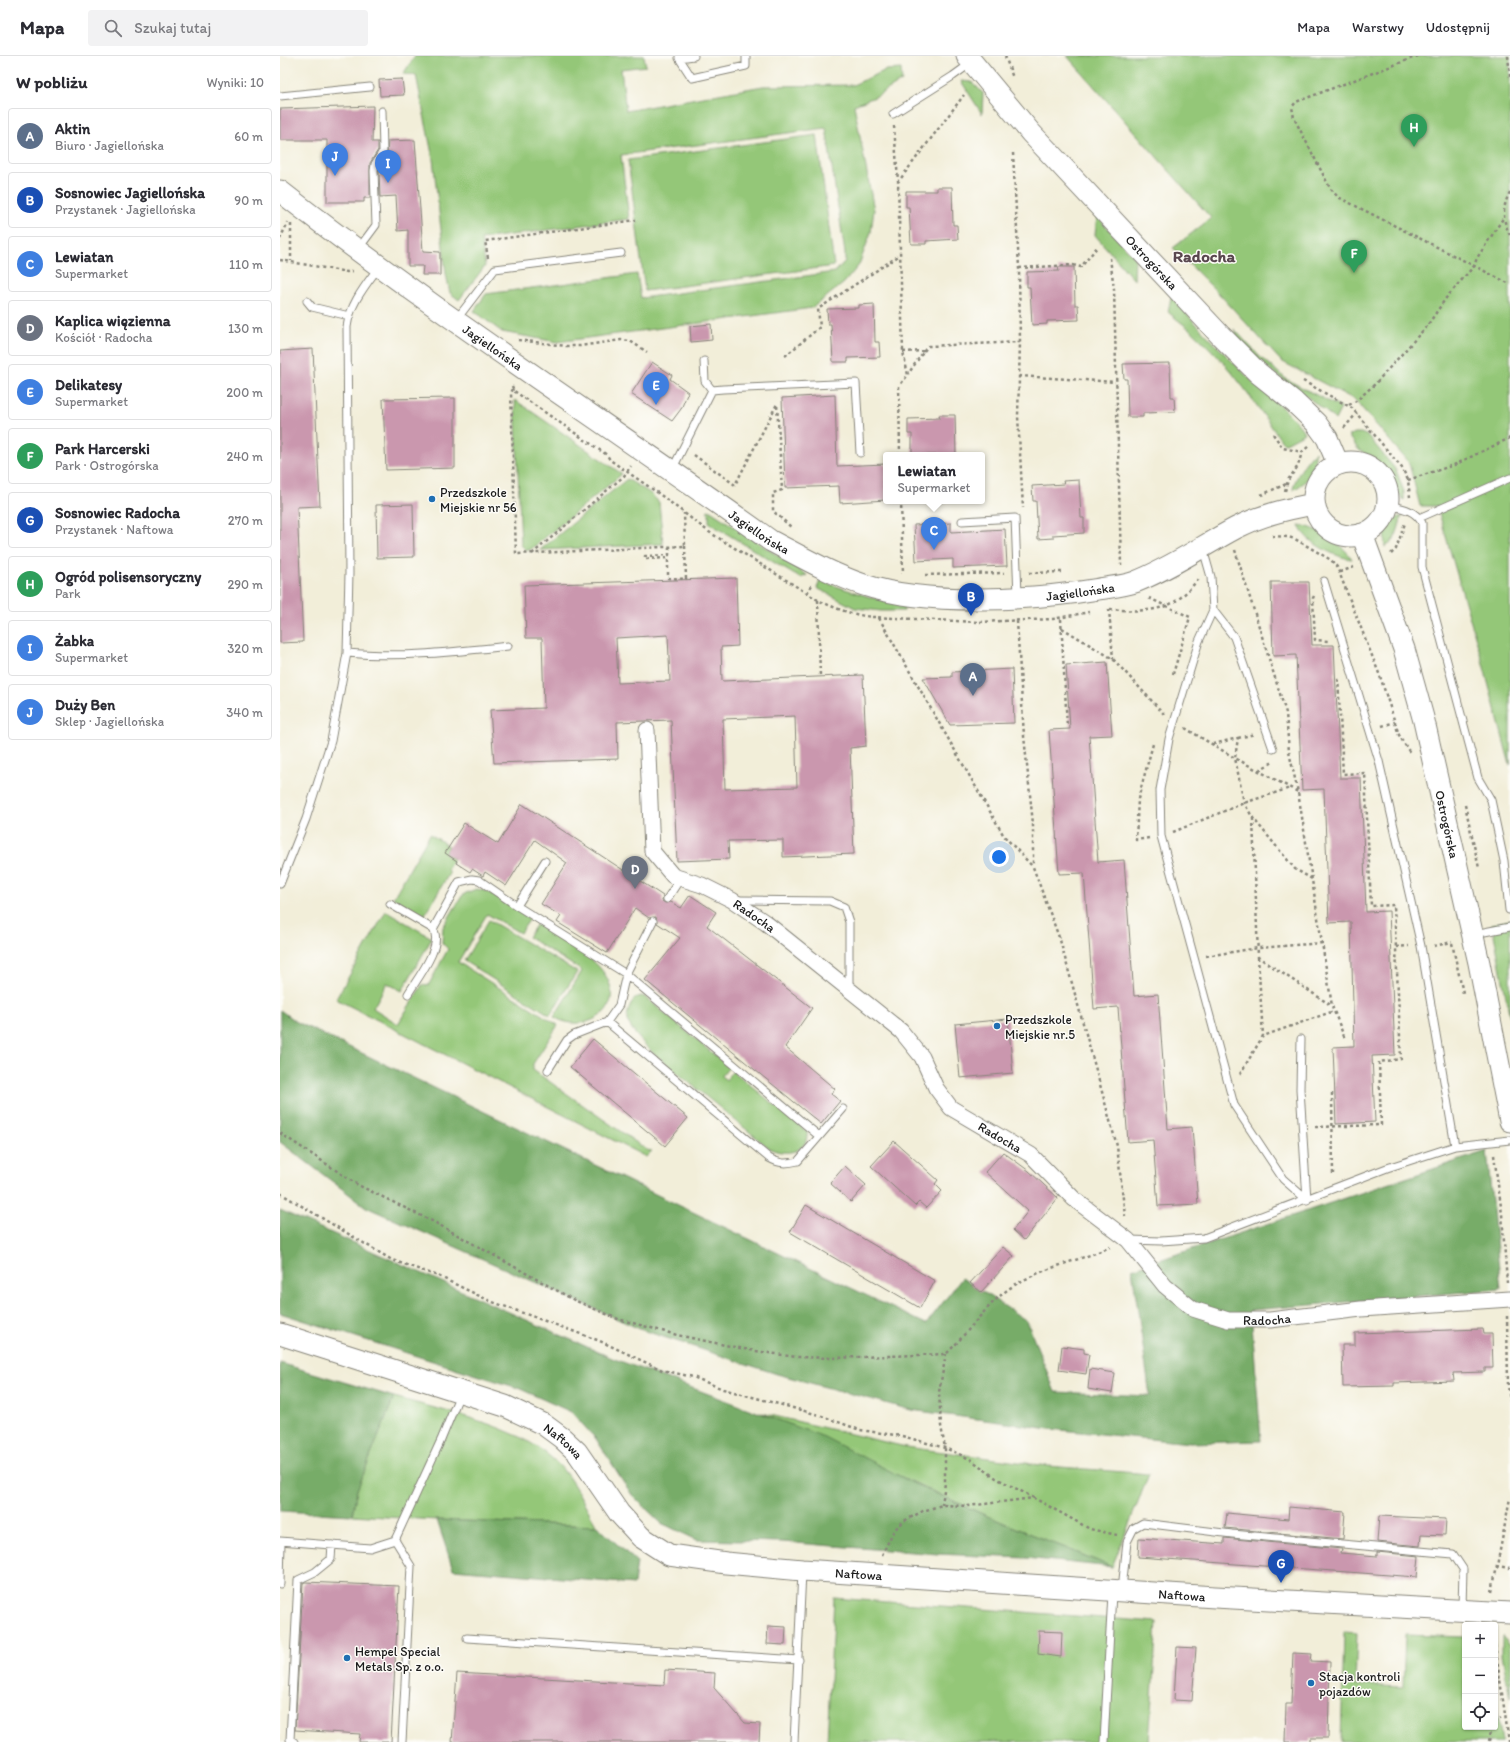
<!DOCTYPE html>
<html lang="pl">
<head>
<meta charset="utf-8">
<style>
	:root { --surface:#fff; --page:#f2f2f3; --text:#2b2b33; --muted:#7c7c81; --line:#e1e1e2; --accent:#111827 }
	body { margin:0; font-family:Itim,sans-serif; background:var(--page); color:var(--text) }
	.controls { position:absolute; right:12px; bottom:12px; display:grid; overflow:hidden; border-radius:4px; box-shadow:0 1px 3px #0004 }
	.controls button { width:36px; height:36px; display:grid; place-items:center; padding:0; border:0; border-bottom:1px solid var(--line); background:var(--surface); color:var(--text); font:20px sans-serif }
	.you { position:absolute; left:719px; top:801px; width:14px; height:14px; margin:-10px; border:3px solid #fff; border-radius:50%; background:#1a73e8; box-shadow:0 0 0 6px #1a73e833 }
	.badge { display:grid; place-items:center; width:26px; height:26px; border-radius:50%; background:var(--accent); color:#fff; font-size:13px; font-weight:700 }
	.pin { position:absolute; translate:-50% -33px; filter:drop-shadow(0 1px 2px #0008) }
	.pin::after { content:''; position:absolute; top:21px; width:14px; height:12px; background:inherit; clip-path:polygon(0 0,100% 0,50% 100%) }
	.popup { position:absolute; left:603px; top:396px; width:102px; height:52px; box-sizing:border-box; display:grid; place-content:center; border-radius:4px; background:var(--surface); filter:drop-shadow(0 1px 3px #0005); font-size:13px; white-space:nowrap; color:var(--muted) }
	.popup b { font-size:15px; color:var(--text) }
	.popup::after { content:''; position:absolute; left:50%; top:100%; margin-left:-8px; border:8px solid transparent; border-top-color:var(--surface) }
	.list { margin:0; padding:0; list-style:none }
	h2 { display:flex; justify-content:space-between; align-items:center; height:52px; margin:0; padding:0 16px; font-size:17px }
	h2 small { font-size:13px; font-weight:400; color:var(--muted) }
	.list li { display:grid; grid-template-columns:26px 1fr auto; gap:12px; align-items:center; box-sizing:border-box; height:56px; margin:0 8px 8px; padding:0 8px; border:1px solid var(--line); border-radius:4px }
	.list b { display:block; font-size:15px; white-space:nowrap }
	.list p { margin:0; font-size:13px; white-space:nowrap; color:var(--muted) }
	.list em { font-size:13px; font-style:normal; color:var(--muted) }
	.icon { flex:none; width:22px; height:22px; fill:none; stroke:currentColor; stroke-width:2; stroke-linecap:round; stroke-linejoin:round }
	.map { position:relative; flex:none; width:1230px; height:1686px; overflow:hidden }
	header { display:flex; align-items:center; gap:24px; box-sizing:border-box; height:56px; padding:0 20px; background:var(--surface); border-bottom:1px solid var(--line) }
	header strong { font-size:19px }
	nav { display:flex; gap:22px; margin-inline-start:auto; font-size:14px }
	.search { width:280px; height:36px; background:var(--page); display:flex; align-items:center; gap:10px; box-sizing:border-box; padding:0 14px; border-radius:4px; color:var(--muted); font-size:15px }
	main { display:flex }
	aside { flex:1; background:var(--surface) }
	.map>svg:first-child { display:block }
</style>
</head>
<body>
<header>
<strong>Mapa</strong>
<div class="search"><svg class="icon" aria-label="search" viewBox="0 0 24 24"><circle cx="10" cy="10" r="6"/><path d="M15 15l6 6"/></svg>Szukaj tutaj</div>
<nav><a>Mapa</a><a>Warstwy</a><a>Udostępnij</a></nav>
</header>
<main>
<aside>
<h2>W pobliżu<small>Wyniki: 10</small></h2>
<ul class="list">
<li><span class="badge" style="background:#5c6f8a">A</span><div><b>Aktin</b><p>Biuro · Jagiellońska</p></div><em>60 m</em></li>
<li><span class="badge" style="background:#1a4fb4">B</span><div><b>Sosnowiec Jagiellońska</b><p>Przystanek · Jagiellońska</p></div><em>90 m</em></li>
<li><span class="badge" style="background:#3f7fe0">C</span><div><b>Lewiatan</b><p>Supermarket</p></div><em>110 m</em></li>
<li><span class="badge" style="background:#6b7280">D</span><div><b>Kaplica więzienna</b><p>Kościół · Radocha</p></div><em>130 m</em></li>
<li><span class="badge" style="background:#3f7fe0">E</span><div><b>Delikatesy</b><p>Supermarket</p></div><em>200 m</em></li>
<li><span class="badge" style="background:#2e9e5b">F</span><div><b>Park Harcerski</b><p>Park · Ostrogórska</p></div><em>240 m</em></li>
<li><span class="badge" style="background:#1a4fb4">G</span><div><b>Sosnowiec Radocha</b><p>Przystanek · Naftowa</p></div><em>270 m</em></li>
<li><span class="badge" style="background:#2e9e5b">H</span><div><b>Ogród polisensoryczny</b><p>Park</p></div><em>290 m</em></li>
<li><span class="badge" style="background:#3f7fe0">I</span><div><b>Żabka</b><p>Supermarket</p></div><em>320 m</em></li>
<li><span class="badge" style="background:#3f7fe0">J</span><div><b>Duży Ben</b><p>Sklep · Jagiellońska</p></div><em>340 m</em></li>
</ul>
</aside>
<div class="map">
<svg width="1230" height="1686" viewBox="0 0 1230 1686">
	<rect width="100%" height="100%" fill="#fdfcf7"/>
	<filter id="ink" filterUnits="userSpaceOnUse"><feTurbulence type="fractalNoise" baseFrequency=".025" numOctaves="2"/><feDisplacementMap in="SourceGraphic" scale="8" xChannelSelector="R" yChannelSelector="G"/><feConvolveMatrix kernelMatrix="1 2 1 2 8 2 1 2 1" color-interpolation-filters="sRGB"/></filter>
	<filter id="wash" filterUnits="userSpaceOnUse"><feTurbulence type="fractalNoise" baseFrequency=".012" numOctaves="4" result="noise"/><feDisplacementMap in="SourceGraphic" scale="16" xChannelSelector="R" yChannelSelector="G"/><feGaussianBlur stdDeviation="0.9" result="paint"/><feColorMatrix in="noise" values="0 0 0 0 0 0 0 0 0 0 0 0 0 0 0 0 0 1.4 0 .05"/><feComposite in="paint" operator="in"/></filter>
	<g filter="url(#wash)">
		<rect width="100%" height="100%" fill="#f2eed9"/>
		<path fill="#94c778" stroke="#58724a" d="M135 0H364L366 10 341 13 346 55 483 30 573 29 606 14 621 13 622 25 595 41 574 49 594 154 591 176 579 209 564 227 532 252 277 286 222 276 194 255 206 238 357 218 361 242 555 216 565 205V197L546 72 341 99 349 163 201 183 205 210 179 244 170 237 166 218 153 103 136 19 123 18Z
			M787 0H1230V709L1202 604 1157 450H1140L1129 407 1075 344 1001 305 943 242 893 192 931 162Z
			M681 25 692 26 703 37 702 58Z
			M537 79 554 210 365 235 348 104Z
			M817 160 855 202 854 224 815 179Z
			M891 241C918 270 944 298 973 326 991 343 1011 356 1025 377L1006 387 1002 386C977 349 952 312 919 282 910 272 898 265 888 256Z
			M954 273 980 301 1006 323 1061 352 1055 364C1032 339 960 302 954 273Z
			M235 344 342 418 250 494H246L241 489Z
			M1075 377H1081L1088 380 1116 414 1124 436V444L1116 436 1108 417 1102 410 1079 394 1068 380Z
			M1035 396C1036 416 1029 425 1013 434 1013 425 1027 402 1035 396Z
			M347 423 370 437 379 446 383 488 260 494Z
			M429 454 527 519 521 522 513 518 429 467V457L427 455Z
			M1122 460C1118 472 1117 485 1105 491 1103 476 1106 464 1122 460Z
			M1019 469C1037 471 1062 487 1072 503 1056 502 1023 485 1019 469Z
			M540 525 593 542 624 548V555H601L575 552 537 532Z
			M150 778 169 790 165 797 174 803 167 814 170 816 144 860 113 842Z
			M196 833C215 835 234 853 250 863L240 877 207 858 178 906 278 969 253 1008V1014L367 1094 372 1095 366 1101 56 943 106 855 152 882 122 935 107 927 93 952 118 968 142 929 148 930 168 893 162 887 163 871 182 840 186 837Z
			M209 864 297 916 270 959 184 905Z
			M1230 864V962L1212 868Z
			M257 868C279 882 317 900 328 924 344 958 301 978 274 961L302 915 248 881Z
			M361 940 365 941 449 1011 442 1020 446 1024 453 1015 525 1074 527 1076C529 1098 503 1100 489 1092L373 997 356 979 347 965C347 956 350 942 361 940Z
			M114 1341C163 1355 237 1369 274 1404 293 1422 304 1448 317 1470L157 1464 72 1459 77 1434Z
			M482 1357 626 1391 768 1410 869 1418 832 1511 707 1460Z
			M554 1542 877 1566 869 1686H547Z
			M1064 1576 1077 1577 1075 1629 1123 1631 1125 1579 1185 1581V1671H1215V1638L1222 1686H1061Z
			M1222 1579 1230 1588V1642L1222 1599Z"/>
		<path fill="#77ac68" stroke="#4a6442" d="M0 954 15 965 646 1268 682 1222 747 1265 775 1336 870 1340 852 1213 1207 1095 1221 1233 971 1254 981 1385 910 1387 770 1373 631 1354 497 1318 362 1274 86 1151 0 1086Z
			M0 1154 332 1302 544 1381 633 1427 707 1460 832 1511 745 1502 658 1498 502 1486 417 1484 381 1467 352 1439 316 1383 291 1356 238 1332 0 1257Z
			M0 1307 114 1341 77 1434 72 1459 0 1455Z
			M157 1464 317 1470 357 1506 354 1528 173 1513Z"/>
		<g id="blocks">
			<path fill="#ca97ae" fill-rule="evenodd" d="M122 23 124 39 100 40 99 24Z
				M93 50 92 86H98V94L90 107V142H84V146H47V84H0V53Z
				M135 84 143 195 160 196V219H142L143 210H128V174L118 175 116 140 100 141 99 115 100 110 107 97 108 85Z
				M657 131H672L673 169H677L678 183 646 185V188H631L629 151H626V135H657Z
				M778 211H794L795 249H798L799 264 767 265V268L752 269 750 231H747V216L779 215Z
				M594 248 595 286H599L600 301 568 302V306H553L551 268H548L547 253 579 252V249Z
				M431 268 432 284 411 286 410 270Z
				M33 293 40 450 17 451 23 586 0 587V295Z
				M372 306 392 319 390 323 408 336 401 353 392 365 351 338Z
				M890 307 891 341H894L895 356 863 357V361H848L847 323H844L843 308Z
				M555 339 557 410 606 408V444L560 447 559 430 505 432 502 342Z
				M175 342V412L106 414 103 343Z
				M659 359H675L676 399H632V378H628V363L660 362Z
				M799 424 801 462H804V477L773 479V482L758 483 756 445H753L752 430 784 428 783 425Z
				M133 448 134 501 97 502 96 449Z
				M671 467V476L725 473 727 510 673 512V503L636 505 634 469Z
				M456 522 458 590 441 591 442 625 583 619 586 690 570 692 574 798 503 801V784L448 785 449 803 397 805 391 664 337 666 338 703 214 707 210 654 264 652 262 582H246L244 529ZM388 579 390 625 338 627 336 582ZM515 660 517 731 445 733 443 663Z
				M991 526H1029L1032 589H1054L1060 722H1081L1086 856 1109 855 1115 999 1092 1000 1095 1066 1056 1068 1053 991 1074 990 1071 866 1049 867 1044 733 1022 734 1016 599 993 600Z
				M827 606 832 679 809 680 818 806 844 804 854 940 878 938 888 1073 912 1071 918 1148 878 1150 873 1084 848 1086 838 951 814 953 804 817 779 818 769 674 790 673 786 609Z
				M732 613 734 667 670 669 643 622 672 621V616Z
				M242 748 383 840 382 845 385 847 391 846 401 852 410 839 436 856 427 870 532 952 505 991 555 1033 551 1038 560 1045 541 1068 365 924 400 882 377 867 376 861 369 862 355 852 327 897 277 866 281 860 261 848 287 807 255 784 226 830 205 816 203 820 192 813 190 816 176 807 177 805 165 797 184 767 218 788Z
				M728 963 733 1017 680 1022 675 968Z
				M313 983 408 1062 385 1090 290 1011Z
				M614 1085 658 1124 655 1128 662 1135 646 1152 639 1146 635 1150 591 1110Z
				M723 1096 749 1115 778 1142 744 1184 733 1174 748 1155 705 1116Z
				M565 1110 586 1129 571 1146 550 1127Z
				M526 1149 655 1225 640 1252 510 1176Z
				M723 1191 734 1200 701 1236 690 1227Z
				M1203 1273 1204 1278H1212L1213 1312H1205V1316L1173 1317 1174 1325 1114 1327V1330L1063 1331 1062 1289H1075V1277Z
				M782 1290 804 1293V1297L809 1298 806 1318 779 1314Z
				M810 1313 835 1317 832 1337 808 1333Z
				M1009 1451 1065 1456 1063 1483 945 1472 947 1457 1008 1463Z
				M1099 1460 1166 1463 1165 1479 1141 1478 1140 1490 1097 1486Z
				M859 1482 944 1488V1482L1062 1493 1061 1497 1097 1500V1496L1139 1500 1137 1521 858 1501Z
				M25 1526 119 1530 111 1686H79L80 1678 15 1674 23 1527Z
				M488 1570 506 1571 505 1589 487 1588Z
				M759 1575 782 1576 781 1601 758 1598Z
				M897 1591 916 1592 912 1645 894 1644Z
				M1013 1597 1032 1598 1031 1605 1050 1606 1048 1682H1030V1686H1005L1006 1648H1011Z
				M385 1614 435 1617 434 1632 465 1667 480 1668 479 1686H172L177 1617 384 1629Z"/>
		</g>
	</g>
	<g filter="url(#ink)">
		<use href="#blocks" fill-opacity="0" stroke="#87857a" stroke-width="1"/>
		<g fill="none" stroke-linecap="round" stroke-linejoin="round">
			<g stroke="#87857a" stroke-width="9">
				<path id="lane" d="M399 0V2L414 0
					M399 2 412 22 466 10V0
					M0 40 90 31
					M613 58 673 20 691 7
					M79 192 96 169 94 115 95 108 103 95 102 55
					M27 245 32 251 69 260
					M176 264 215 213 341 197
					M424 305 425 325 432 334
					M393 412 432 334 443 333 576 327 580 397
					M1107 449C1121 452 1135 453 1142 467V511L1198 722 1211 744 1224 805 1229 854
					M1139 462 1230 422
					M682 465 735 462 738 540
					M923 493 931 521 933 554 919 585 889 683 880 734 881 780 954 1049 1003 1123 1027 1144
					M1044 525 1099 705 1141 890 1175 1090
					M933 554 954 581 993 693
					M67 597C120 602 175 596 228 590
					M0 828 26 763 51 685 67 597 69 517 67 271C70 248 85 230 98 212
					M387 843 400 823
					M457 844 550 845 564 851 569 866V932
					M110 848 153 873
					M237 850 265 805
					M1194 878 1230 871
					M128 938C137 923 164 889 153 873L179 826 192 823 199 824 237 850 346 918 539 1080
					M327 966 489 1102C500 1108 506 1108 518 1105L563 1053
					M1021 983 1020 1033 1027 1144
					M268 1014 287 984 294 979 327 966 339 949 346 918 373 865
					M850 1184 881 1185 924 1182 1107 1112 1175 1090 1230 1084
					M115 1484 131 1510 122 1686
					M0 1485 90 1492 115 1484 161 1384 180 1338
					M0 1528 1 1486
					M842 1533 847 1486 854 1472 863 1467 952 1478 1173 1498 1183 1513 1182 1552
					M187 1582 519 1604
					M14 1686 10 1684 18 1524 35 1516 51 1503 52 1489
					M514 1686 522 1516
					M824 1686 832 1537"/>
			</g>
			<g stroke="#87857a" stroke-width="17">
				<g id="street">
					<path id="s1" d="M367 674 372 795 393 820 422 829 452 844 486 867 621 975 642 1001 656 1032 671 1052 751 1099 794 1143 848 1184 885 1230 913 1253 948 1264H990L1081 1253 1230 1243"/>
				</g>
			</g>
			<g stroke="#87857a" stroke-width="23">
				<g id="secondary">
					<path id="s2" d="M687 0 751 77 941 280 978 317 1014 346 1036 367 1047 382 1058 408"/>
					<path id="s3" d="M0 135C158 259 328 368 491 485 522 501 551 518 584 529 647 550 754 544 819 533 830 531 844 530 855 526 891 512 922 490 956 472 981 459 1007 453 1034 448"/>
					<circle cx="1071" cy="443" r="37"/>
					<path id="s4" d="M1082 478 1124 593 1144 665 1199 907 1230 1065"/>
					<path id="s5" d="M0 1278 225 1350 263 1368 282 1382 297 1396 339 1457 361 1481 389 1499 446 1507 522 1514 935 1541 1230 1557"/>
				</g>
			</g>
			<path stroke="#87857a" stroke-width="2.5" stroke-dasharray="3 3" stroke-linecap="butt" d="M725 0 733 22
				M1138 0 1016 46 1012 51 1014 62 1050 132 1058 141 1230 228
				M1228 0 1230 21
				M614 70 618 125
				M733 97 739 212 740 286
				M1230 136C1222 151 1222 164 1230 179
				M11 168V205
				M0 183 8 166
				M208 202 205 185 356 164
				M830 202 834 233 841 509
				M0 204 67 216 72 215
				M739 212 793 209 801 211 818 190
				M238 284 286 290H300L341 284 350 285 367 296
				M644 295 648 290 740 286 738 360 743 452
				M623 296 644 295 628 318
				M505 300 540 271 538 253 620 199
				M739 320 835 326
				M1023 325 1072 352 1122 412 1128 424 1130 441
				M232 330 234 335 327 399 330 404 378 437 429 476 538 544C556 553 573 559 593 561L697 566 773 563 809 556
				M233 333 231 337 236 498 405 490 404 457
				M1069 349 1076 345 1094 329 1147 270 1166 242 1194 210 1197 202 1224 161
				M1064 372 1077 357
				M993 378 1003 392 1022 396
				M414 399 455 429 497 348 502 434 493 437V455L511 471
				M620 399 619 330 628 319 623 296 618 126 684 39
				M1128 424 1174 409 1230 382
				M1005 435 1008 424 1018 410 1022 396 1029 390
				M981 439 1006 428
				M621 445 623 518
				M992 480 1008 481 1015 483 1051 504 1057 511 1100 620 1119 679 1130 697
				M389 491V499L365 500V503L388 502V522L406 523 405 490
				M955 494 1006 657 1009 696 1018 736 1052 950 1065 983
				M252 498 344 420 351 410
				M1111 498 1116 493 1125 467
				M1060 516 1074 511
				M749 517 782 516
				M645 519 724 517
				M527 537 532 529
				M1034 540 1033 542 1035 584 1049 585
				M869 542 910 561 893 618
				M538 544 540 621
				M829 553 833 603
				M830 553C850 555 876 557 894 546 903 541 911 531 919 523
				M599 562 724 780 753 811 780 884 837 1090 845 1160
				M781 563 787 670
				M737 565 744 680 753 768V810
				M782 572 833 603 884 658
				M1102 670 1115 666
				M905 672 955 702 1018 736
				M958 682 975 678
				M933 688 958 682 955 702 964 747 973 762 1015 813 1032 823
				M979 714 993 706
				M1185 749 1199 812
				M973 762 978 901 1052 950
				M893 776 964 747 1010 732
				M869 782 856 784 858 743 873 688
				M1172 887 1183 937
				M1154 890 1172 886
				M1116 891 1129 890
				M926 900 978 892 1042 887
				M978 901 983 980
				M960 1018 983 980 1054 955
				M1052 1037 1053 1119
				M1035 1071 1101 1069 1099 1006 1121 1003 1114 849 1091 850 1085 717 1063 718 1058 620
				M0 1077 78 1129 154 1166 294 1244 338 1263 397 1279 469 1294 516 1301 552 1302 666 1298C687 1278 703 1253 726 1235 755 1213 797 1206 830 1191
				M1214 1099 1222 1158 1227 1227
				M0 1137 112 1204 158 1220 210 1245 320 1285 382 1314 413 1321 443 1333 539 1359 580 1374 622 1380 665 1392 690 1403 716 1422 754 1442
				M1227 1260 1228 1330 1230 1345
				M662 1449 665 1427V1392L661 1370 659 1336 666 1298
				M602 1499 614 1474 624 1465 643 1455 662 1449 688 1450 754 1442 810 1473 837 1479
				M1216 1510 1230 1512
				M1212 1536 1230 1442
				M1215 1589 1229 1686
				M1215 1666 1221 1662
				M1208 1686 1211 1671"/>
			<use href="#lane" stroke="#fff" stroke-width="7"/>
			<use href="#street" stroke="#fff" stroke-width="15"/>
			<use href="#secondary" stroke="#fff" stroke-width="21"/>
		</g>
	</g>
	<g fill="#1f6fb2" stroke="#fdfcf7" stroke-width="1.5">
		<circle cx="152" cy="443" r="4"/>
		<circle cx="717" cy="970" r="4"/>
		<circle cx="67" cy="1602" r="4"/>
		<circle cx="1031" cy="1627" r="4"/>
	</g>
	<g text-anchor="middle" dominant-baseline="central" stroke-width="3" stroke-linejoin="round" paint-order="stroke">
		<g font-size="13" fill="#1c1c1c" stroke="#fdfcf7">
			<text stroke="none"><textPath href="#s2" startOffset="277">Ostrogórska</textPath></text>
			<text stroke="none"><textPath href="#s3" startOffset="264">Jagiellońska</textPath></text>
			<text stroke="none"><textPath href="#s3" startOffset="588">Jagiellońska</textPath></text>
			<text stroke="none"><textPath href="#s3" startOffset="924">Jagiellońska</textPath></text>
			<text stroke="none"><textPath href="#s4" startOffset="303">Ostrogórska</textPath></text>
			<text stroke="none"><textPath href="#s1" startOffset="245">Radocha</textPath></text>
			<text stroke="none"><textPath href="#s1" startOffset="581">Radocha</textPath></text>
			<text stroke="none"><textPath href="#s1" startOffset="917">Radocha</textPath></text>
			<text stroke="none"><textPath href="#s5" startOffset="305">Naftowa</textPath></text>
			<text stroke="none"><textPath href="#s5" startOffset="653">Naftowa</textPath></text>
			<text stroke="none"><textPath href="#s5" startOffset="977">Naftowa</textPath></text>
		</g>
		<g font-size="13" fill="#1c1c1c" stroke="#fdfcf7" text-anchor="start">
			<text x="160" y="436">Przedszkole<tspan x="160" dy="15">Miejskie nr 56</tspan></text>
			<text x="725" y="963">Przedszkole<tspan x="725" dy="15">Miejskie nr.5</tspan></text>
			<text x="75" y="1595">Hempel Special<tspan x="75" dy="15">Metals Sp. z o.o.</tspan></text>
			<text x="1039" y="1620">Stacja kontroli<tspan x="1039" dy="15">pojazdów</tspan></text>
		</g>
		<g font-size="17" font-weight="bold" fill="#59474f" stroke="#fdfcf7">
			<text x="924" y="200">Radocha</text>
		</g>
	</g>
</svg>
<div class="controls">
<button>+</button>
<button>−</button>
<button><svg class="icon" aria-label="locate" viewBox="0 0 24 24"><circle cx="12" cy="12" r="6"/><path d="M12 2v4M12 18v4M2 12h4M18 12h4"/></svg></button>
</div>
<div class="you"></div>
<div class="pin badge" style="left:693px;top:640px;background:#5c6f8a">A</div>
<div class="pin badge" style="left:691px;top:560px;background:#1a4fb4">B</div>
<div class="pin badge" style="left:654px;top:494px;background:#3f7fe0">C</div>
<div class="popup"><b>Lewiatan</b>Supermarket</div>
<div class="pin badge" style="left:355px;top:833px;background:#6b7280">D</div>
<div class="pin badge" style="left:376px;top:349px;background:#3f7fe0">E</div>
<div class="pin badge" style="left:1074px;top:217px;background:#2e9e5b">F</div>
<div class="pin badge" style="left:1001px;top:1527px;background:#1a4fb4">G</div>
<div class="pin badge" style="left:1134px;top:91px;background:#2e9e5b">H</div>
<div class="pin badge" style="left:108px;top:127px;background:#3f7fe0">I</div>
<div class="pin badge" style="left:55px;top:120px;background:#3f7fe0">J</div>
</div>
</main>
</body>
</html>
